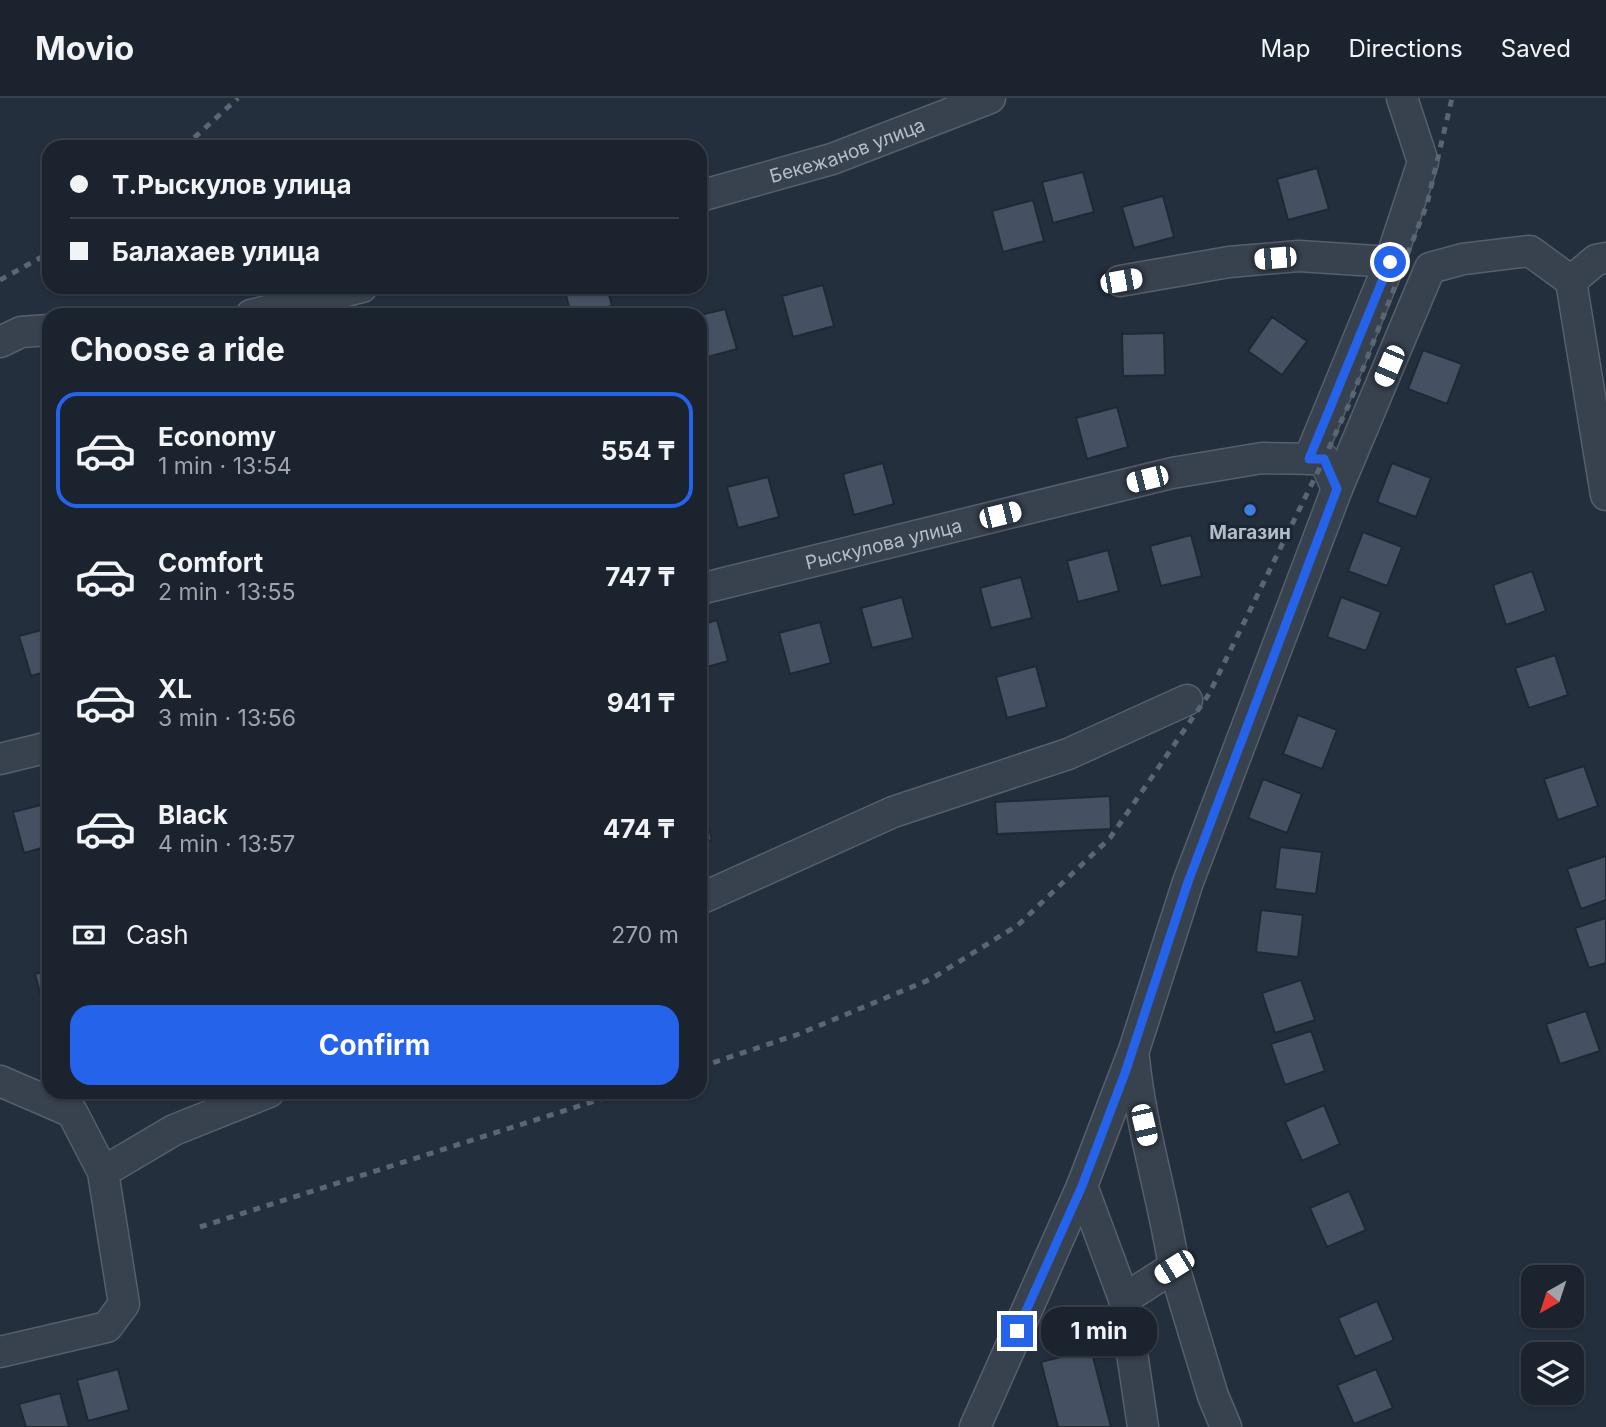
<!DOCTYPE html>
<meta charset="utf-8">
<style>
body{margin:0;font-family:Inter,sans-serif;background:#242b36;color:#f1f3f6;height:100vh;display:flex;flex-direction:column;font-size:26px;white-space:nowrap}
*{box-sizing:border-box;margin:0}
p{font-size:23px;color:#a0a4aa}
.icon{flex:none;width:38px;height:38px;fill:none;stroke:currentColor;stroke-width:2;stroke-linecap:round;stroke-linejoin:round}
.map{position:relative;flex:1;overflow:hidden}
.panel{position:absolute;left:42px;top:210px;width:665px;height:791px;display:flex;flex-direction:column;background:#1b232e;border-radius:21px;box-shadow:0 2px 5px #0004,0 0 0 2px #39404a}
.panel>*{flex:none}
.hud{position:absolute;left:42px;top:42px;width:665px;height:154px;border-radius:21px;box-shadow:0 2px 5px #0004,0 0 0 2px #39404a;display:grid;align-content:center;height:154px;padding:0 28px;background:#1b232e}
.needle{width:46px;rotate:219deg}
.controls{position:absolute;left:1521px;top:1167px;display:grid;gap:14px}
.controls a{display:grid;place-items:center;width:63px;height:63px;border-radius:14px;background:#1b232e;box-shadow:0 2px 5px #0004,0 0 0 2px #39404a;font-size:35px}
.end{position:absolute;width:32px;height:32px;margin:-16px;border:9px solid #2563eb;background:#fff;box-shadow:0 0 0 4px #fff}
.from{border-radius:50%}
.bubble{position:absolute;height:49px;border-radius:21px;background:#1b232e;box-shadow:0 2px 5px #0004,0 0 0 2px #39404a;font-size:23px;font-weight:700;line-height:49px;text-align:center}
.car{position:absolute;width:21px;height:42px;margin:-21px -10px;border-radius:9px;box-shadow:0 0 5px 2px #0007;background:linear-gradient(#fff 24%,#345 0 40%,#fff 0 76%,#345 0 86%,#fff 0)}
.hud b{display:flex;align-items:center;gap:24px;height:66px;font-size:26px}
.hud b+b{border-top:2px solid #39404a}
.hud i{width:18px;height:18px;background:#f1f3f6}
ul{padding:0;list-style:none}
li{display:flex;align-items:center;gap:21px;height:116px;margin:0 14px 10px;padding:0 14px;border:4px solid transparent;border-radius:21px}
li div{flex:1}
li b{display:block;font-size:26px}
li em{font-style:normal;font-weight:700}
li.on{border-color:#2563eb}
li>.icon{width:63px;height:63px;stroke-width:1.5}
h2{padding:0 28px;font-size:32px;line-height:84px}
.pay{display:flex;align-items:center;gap:18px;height:77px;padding:0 28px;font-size:26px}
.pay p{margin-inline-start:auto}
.cta{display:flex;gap:14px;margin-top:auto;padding:14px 28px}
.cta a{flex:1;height:80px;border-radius:21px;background:#2563eb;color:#fff;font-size:28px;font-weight:700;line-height:80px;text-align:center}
header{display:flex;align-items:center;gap:42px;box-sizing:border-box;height:98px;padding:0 35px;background:#1b232e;border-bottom:2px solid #39404a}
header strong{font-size:33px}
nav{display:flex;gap:38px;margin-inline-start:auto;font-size:24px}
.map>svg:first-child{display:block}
.building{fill:#455162;stroke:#1f2835;stroke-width:2}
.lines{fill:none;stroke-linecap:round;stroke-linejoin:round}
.minor-casing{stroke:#565f6c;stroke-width:33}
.minor{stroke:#38414e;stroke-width:30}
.rail{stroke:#5a6575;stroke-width:5;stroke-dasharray:7 7;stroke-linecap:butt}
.route{stroke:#2563eb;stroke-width:9}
.shop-dot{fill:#3f7fe0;stroke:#1d2633;stroke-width:2.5}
.labels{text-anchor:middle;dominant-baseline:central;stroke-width:6;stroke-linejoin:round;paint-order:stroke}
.street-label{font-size:19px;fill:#b4bcc9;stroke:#1d2633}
.poi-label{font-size:19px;font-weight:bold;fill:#b4bcc9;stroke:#1d2633}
</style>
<header>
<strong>Movio</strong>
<nav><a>Map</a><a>Directions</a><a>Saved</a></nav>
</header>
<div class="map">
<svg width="1606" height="1329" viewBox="0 0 1606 1329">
<rect width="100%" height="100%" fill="#242f3e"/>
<path class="building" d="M1317,70L1329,111L1288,122L1277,81Z
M1083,74L1094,114L1053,125L1042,84Z
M1163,98L1174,139L1134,150L1122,109Z
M1033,102L1044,143L1003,154L992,113Z
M823,187L834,228L793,239L782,198Z
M564,189H607L612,208L571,217Z
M725,211L737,251L700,261V217Z
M1272,219L1307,243L1282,277L1248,253Z
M1164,235L1165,277L1123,278L1122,236Z
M1423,252L1462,266L1447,306L1408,291Z
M1117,309L1128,349L1087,361L1076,320Z
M883,365L894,406L854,417L843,376Z
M1392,365L1431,380L1416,419L1377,404Z
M768,379L779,419L738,430L727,389Z
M1363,434L1402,449L1387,488L1348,473Z
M1191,437L1202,478L1161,488L1150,448Z
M1108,452L1119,493L1078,504L1067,463Z
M1532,473L1546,513L1506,527L1493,487Z
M1021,479L1032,520L991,530L980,490Z
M902,499L913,540L872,550L861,510Z
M1341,499L1381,514L1366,553L1327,539Z
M717,522L728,563L700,571V527Z
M820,524L831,565L790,576L779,535Z
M49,530V573L31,578L19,538Z
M1555,557L1568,597L1529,610L1515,570Z
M1036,568L1047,609L1007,620L996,579Z
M1298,617L1337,632L1322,671L1283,656Z
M1584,668L1598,708L1558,722L1544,681Z
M1263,681L1302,696L1287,735L1248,720Z
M1110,698L1111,731L997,736L995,704Z
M701,701L712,742L700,745V702Z
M49,705V748L24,755L13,714Z
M1280,749L1322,754L1316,796L1275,791Z
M1606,758V802L1581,811L1567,771Z
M1261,812L1303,817L1298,859L1256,854Z
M1606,820V865L1589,870L1575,830Z
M49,872V916L46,917L35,876Z
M1301,882L1315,922L1275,935L1262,895Z
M1586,913L1600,953L1560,966L1546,926Z
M1311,933L1325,973L1285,987L1271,946Z
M1324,1007L1340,1046L1302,1063L1285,1024Z
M1349,1093L1366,1132L1327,1149L1310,1110Z
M1377,1203L1394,1242L1355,1259L1338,1220Z
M1091,1251L1111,1329H1058L1041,1264Z
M118,1271L129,1312L88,1323L77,1282Z
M1376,1271L1393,1310L1354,1326L1337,1287Z
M60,1295L69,1329H26L19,1306Z"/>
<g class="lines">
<g class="minor-casing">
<g id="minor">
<path id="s1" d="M700,98L832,61L990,0"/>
<path d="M1120,183L1229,164L1299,158L1390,164"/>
<path d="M1571,183L1596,162L1606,160"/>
<path d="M251,217L362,189"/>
<path d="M0,244L21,234L49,232"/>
<path d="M1309,361L1390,164L1423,64L1402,0"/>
<path id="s2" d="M700,491L1172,375L1262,360L1324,361L1337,391"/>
<path d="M0,661L49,649"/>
<path d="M700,801L893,714L1068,656L1187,602"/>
<path d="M1134,960C1141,1031 1163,1098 1174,1169"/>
<path d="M0,983L72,1014L103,1074L124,1206L107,1229L0,1254"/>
<path d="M103,1074L174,1032L269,994"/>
<path d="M1082,1088L1124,1201L1174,1169L1213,1298L1226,1329"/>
<path d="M1124,1201L1143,1329"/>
<path d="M975,1329L1082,1088L1134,952L1188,784L1337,391L1430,170L1463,161L1530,153L1571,183L1606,397"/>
</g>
</g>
<use href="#minor" class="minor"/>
<path class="rail" d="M184,49L238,0
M0,182L49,155
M700,969L799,936L931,881L1018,827L1110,740L1209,596L1324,361L1350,304L1427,106L1452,0
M200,1129L623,994"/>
</g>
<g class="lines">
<path class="route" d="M1017,1233L1082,1088L1125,975L1188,784L1337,391L1324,361H1309L1390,164"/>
</g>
<circle class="shop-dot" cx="1250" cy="412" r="7"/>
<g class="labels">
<g class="street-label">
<text stroke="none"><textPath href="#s1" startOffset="154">Бекежанов улица</textPath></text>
<text stroke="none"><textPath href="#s2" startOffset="189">Рыскулова улица</textPath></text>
</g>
<g class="poi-label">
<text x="1250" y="434">Магазин</text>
</g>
</g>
</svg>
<div class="controls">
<a><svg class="needle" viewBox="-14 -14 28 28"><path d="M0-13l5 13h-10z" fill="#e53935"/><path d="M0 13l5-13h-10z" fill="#a0a4aa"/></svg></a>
<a><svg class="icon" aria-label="layers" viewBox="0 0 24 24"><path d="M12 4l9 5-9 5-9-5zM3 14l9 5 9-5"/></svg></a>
</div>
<i class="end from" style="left:1390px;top:164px"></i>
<i class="end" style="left:1017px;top:1233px"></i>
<div class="bubble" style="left:1041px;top:1209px;width:116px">1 min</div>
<i class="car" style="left:1275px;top:160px;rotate:265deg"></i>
<i class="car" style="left:1121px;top:183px;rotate:80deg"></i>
<i class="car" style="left:1389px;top:268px;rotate:203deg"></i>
<i class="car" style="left:1147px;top:381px;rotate:256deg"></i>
<i class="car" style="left:1000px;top:417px;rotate:76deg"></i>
<i class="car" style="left:1144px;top:1027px;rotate:167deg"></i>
<i class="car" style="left:1174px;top:1169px;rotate:238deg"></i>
<div class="hud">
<b><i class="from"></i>Т.Рыскулов улица</b>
<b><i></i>Балахаев улица</b>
</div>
<section class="panel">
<h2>Choose a ride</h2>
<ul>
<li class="on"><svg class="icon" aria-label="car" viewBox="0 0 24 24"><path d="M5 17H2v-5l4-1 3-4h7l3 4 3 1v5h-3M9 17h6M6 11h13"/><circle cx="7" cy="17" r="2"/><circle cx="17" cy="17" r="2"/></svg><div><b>Economy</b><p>1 min · 13:54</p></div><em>554 ₸</em></li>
<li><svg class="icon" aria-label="car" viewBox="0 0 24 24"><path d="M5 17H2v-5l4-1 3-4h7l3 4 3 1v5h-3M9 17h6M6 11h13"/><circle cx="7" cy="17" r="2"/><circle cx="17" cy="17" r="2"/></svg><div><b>Comfort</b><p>2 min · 13:55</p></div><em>747 ₸</em></li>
<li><svg class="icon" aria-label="car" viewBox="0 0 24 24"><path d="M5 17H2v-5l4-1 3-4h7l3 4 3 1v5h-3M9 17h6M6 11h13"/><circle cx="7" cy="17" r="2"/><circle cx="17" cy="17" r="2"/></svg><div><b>XL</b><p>3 min · 13:56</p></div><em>941 ₸</em></li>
<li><svg class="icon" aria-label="car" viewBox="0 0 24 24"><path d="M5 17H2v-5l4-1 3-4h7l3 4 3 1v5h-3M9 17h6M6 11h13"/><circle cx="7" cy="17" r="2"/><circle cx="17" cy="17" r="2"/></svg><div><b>Black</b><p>4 min · 13:57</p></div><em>474 ₸</em></li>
</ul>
<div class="pay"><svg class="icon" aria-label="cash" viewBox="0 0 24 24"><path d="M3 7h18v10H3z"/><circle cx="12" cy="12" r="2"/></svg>Cash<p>270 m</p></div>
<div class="cta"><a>Confirm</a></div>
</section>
</div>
